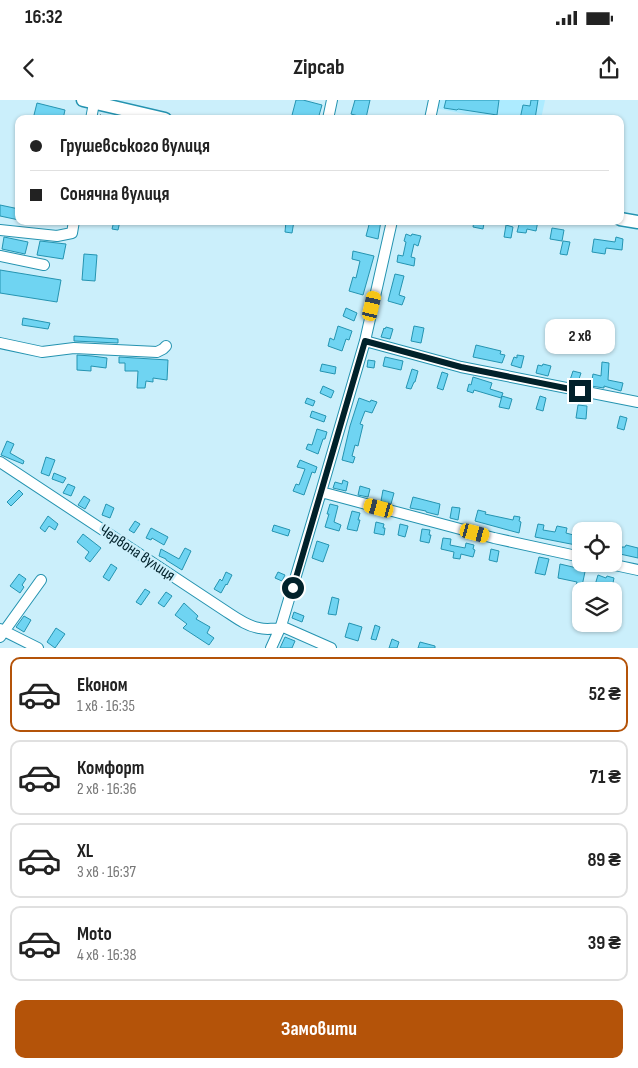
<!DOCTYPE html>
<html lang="uk">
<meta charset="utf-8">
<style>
body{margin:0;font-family:"Sofia Sans Condensed",sans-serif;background:#f2f2f2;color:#222;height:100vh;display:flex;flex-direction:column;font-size:19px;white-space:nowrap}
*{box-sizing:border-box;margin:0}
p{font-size:16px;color:#767676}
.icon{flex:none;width:28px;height:28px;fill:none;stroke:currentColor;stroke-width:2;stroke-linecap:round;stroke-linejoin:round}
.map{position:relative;height:548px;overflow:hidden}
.drawer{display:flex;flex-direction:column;background:#fff;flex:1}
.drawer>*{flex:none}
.top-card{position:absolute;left:15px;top:15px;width:609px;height:110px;border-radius:10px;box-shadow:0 1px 4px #0004;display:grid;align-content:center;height:110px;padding:0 15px;background:#fff}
.tools{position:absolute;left:572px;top:422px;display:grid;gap:10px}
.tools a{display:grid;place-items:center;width:50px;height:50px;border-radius:10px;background:#fff;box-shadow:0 1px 4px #0004;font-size:25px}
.end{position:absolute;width:22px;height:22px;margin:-11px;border:6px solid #01212a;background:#fff;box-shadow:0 0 0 2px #fff}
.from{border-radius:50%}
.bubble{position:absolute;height:35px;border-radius:10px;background:#fff;box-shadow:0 1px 4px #0004;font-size:16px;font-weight:700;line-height:35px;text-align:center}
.car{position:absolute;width:15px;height:30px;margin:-15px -8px;border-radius:6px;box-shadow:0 0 4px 1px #0007;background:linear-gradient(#f5c518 24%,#345 0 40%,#f5c518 0 76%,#345 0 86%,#f5c518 0)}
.top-card b{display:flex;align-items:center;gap:18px;height:48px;font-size:19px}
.top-card b+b{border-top:1px solid #e0e0e0}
.top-card i{width:12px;height:12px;background:#222}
ul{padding:9px 0 0;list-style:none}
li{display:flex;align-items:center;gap:15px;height:75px;margin:0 10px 8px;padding:0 5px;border:2px solid #e0e0e0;border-radius:10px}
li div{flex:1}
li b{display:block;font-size:19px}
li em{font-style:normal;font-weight:700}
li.active{border-color:#b45309}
li>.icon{width:45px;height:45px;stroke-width:1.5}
.action{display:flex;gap:10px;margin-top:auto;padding:10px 15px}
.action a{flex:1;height:58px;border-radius:10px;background:#b45309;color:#fff;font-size:20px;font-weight:700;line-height:58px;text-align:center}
.status{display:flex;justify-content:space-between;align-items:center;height:35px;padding:0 25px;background:#fff;direction:ltr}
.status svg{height:14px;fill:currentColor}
header{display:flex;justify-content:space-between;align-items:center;height:65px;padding:0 15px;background:#fff;font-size:22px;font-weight:700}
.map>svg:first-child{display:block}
.built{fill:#adebff}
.building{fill:#6fd4f2;stroke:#2594b1}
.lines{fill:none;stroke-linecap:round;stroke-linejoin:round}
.minor-casing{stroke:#2493b0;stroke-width:12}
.major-casing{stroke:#2493b0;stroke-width:15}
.path{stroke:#5f818b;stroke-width:1;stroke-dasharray:1 4;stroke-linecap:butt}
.minor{stroke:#fff;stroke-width:10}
.major{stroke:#fff;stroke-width:12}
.route{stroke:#01212a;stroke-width:6}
.labels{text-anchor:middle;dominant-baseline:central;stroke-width:5;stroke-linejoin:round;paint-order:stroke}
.street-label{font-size:16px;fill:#01212a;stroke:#cbeffb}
</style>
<div class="status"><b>16:32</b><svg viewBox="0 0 49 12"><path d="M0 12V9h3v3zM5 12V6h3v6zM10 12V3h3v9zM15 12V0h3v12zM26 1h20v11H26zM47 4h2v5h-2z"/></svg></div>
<header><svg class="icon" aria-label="back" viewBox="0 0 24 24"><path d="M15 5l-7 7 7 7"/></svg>Zipcab<svg class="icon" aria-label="share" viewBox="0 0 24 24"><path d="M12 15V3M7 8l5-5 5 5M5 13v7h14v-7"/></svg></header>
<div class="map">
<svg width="638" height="548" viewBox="0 0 638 548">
<rect width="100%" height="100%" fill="#cbeffb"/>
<path class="built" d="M436,0H545L541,19H490L435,8Z"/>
<path class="building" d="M296,0H303L322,5L318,19H291Z
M355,0H370L366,18L351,14Z
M446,0H499L497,15L458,9L457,10L444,8Z
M531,0H538L535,19H520L523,5L530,6Z
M37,3L65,10L63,19H33Z
M0,105L19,109V120L0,116Z
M114,121H120L118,130L112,129Z
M286,121H294L292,133L285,132Z
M370,121H381L378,139L366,136Z
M474,121H482V123H484L483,129L473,127Z
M520,121H538L536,131L527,129L526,133L517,132Z
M506,125L513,127L511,138L504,137Z
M552,128L564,130L562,141L550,139Z
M406,134L411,136L412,134L421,136L418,146L414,144L411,157L415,158L414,166L397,162L398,155L403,156L406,142L404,141Z
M4,137L28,142L25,154L2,149Z
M616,137L623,139L622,150L606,148L605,154L592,152L594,139L615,142Z
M40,141L66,144L63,159L37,155Z
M563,141L570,142L567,155L560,154Z
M353,151L374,156L363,195L349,191L353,177L356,178L360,161L352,159Z
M84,154L97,155L95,181L82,180Z
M0,170L61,180L57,202L0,193Z
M395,174L404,176L399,195L405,197L402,205L388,201Z
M346,208L357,213L354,221L343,216Z
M23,218L50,223L48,229L22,225Z
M338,226L352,231L349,240L346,239L342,251L328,246L330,238L334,240Z
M414,226L424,228L421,243L411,241Z
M386,227L393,229L390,239L381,237L384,228L385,229Z
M74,236L118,239V243L74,241Z
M476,245L501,251L500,254L505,255L502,263L473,257Z
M77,255L92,256L107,258L106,268L91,266V271L77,270Z
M517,255L524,256L521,268L511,265L514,257L517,258Z
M119,257L168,260L167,280L153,278V282L146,281L145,288H137L138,271H125V263H119Z
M385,257L403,261L401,270L383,266Z
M368,260L375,261L374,268L367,267Z
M602,262L609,263L608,280L623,283L621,291L604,286V288L591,286L593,274L601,276Z
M322,264L336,267L335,274L320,271Z
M543,264L551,266L548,276L536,273L538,265L542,266Z
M412,269L418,271L415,282H414L411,289L406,288Z
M573,271L581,273L578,282L570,280Z
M442,272L448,274L443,290L437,288Z
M473,277L492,283L490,289L503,293L501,298L474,290L473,293L467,291L469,284L471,285Z
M323,286L334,291L331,298L320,293Z
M502,296L512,299L509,309L499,307Z
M540,296L546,298L543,311L536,309Z
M307,298L315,301L313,306L305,303Z
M359,298L370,302L371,300L377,302L372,313L365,311L360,324L363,325L358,346L355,345L352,356L355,357L353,363L342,360L350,326Z
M578,305L587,306L586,319L576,318Z
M312,311L326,316L324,322L310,317Z
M620,316L627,318L624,330L617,328Z
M317,329L327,332L325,339H323L318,354L306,349L308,344L312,345Z
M7,341L14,344L10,353L24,361L23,364L1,355Z
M46,357L55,360L49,376L41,373Z
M300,360L317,367L315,373L312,372L304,395L293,391L296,384L299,385L305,369L297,367Z
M54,373L66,378L63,383L52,379Z
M343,380L348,382L346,391L333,388L335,382L342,384Z
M68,384L75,387L71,396L63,393Z
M360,386L370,389L368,397L358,395Z
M19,390L23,394L11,406L7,402Z
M383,390L394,393L391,404L381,401Z
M84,396L90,400L85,409L78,405Z
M413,397L440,404L438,415L426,412V411L410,408Z
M106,404L114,408L110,418L102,415Z
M330,404L338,406L334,422L341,425L339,431L325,427L329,414H327Z
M452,407L460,408L458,420L450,418Z
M478,410L486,412L485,414L513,420L514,416L520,417L519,421L521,422L519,433L475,421Z
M352,411L360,413L358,420H360L357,431L347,429Z
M48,416L58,424L55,430L49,426L45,432L40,428Z
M135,421L140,424L134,433L129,430Z
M376,422L384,424L383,428H385L384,435L374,433Z
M400,424L408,426L405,437L398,435Z
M538,424L544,425L543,430L555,432L557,426L567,428L566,433L581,437V446L535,437Z
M274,425L290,430L288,436L272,431Z
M151,428L168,437L164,445L152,438L151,440L146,438Z
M422,429L430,430L429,435H431L429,443L420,441Z
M83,434L101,448L90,462L85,458L89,452L77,442Z
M443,438L451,439L450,445L465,448L466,443L474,445L473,449L475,450L473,457L461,454L460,459L453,458L454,452L441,449Z
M317,441L329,445L323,462L312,458Z
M626,445L638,448V458L620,454L622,447H625Z
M185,448L191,451L182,470L166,460V459L159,456L161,449L179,459Z
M491,449L499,451L497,462L489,460Z
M539,457L549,459L545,475L535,473Z
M111,464L117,468L109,481L103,477Z
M560,464L577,468V465L586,467L582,486L576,485L577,482L558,478Z
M226,472L232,475L227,485L226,484L221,493L214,489L220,479L222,481Z
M278,472L285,475L282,481L275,478Z
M19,474L26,479L22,485L24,487L20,493L10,486Z
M598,475L606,478L607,476L614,478L612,488L595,485Z
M145,489L150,492L141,505L136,502Z
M166,492L172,496L164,507L158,503Z
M332,497L339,499L336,515L328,514Z
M184,503L198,516L196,519L210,527L207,533L214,538L209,545L183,528L187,524L175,515Z
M294,512L304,516L302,522L292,518Z
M24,516L31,520L24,532L16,527Z
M349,523L362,527L358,541L345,537Z
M375,525L380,527L376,540L371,539Z
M56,528L65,534L55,548L47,542Z
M285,537L295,541L292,548H280Z
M392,539L399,542L397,548H389Z
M420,542L435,546V548H418Z"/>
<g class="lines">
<g class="minor-casing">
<path id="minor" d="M91,19L94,3
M328,19L332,0
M430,19L434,0
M0,130L57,136L72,133L74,121
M0,156L44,165
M365,241L461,267L638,302
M0,243L42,252L74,248L157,252L163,249L166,246
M0,362L224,510C235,517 246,526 259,528C266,530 273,528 280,529
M321,392L494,438L581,457
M610,464L638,470
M281,526L331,548
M0,529L38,548
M0,537L41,480
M271,548L281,526L321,392L365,241L392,121"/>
</g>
<g class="major-casing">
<path id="major" d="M83,0L165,19
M620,119L638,122"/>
</g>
<path class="path" d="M100,14L105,19"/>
<use href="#minor" class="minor"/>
<use href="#major" class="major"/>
</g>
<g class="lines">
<path class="route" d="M293,488L365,241L461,267L580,291"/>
</g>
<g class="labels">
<g class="street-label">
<text transform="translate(137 453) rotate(34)">Червона вулиця</text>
</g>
</g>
</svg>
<div class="tools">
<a><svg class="icon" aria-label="locate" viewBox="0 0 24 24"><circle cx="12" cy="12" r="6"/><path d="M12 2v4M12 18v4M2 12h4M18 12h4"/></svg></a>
<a><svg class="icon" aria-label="layers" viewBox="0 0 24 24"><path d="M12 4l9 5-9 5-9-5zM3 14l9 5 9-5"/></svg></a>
</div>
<i class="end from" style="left:293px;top:488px"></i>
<i class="end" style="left:580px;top:291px"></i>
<div class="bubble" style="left:545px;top:219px;width:70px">2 хв</div>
<i class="car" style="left:372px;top:206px;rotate:13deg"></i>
<i class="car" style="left:379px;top:408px;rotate:285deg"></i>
<i class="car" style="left:475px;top:433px;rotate:105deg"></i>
<div class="top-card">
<b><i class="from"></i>Грушевського вулиця</b>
<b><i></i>Сонячна вулиця</b>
</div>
</div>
<section class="drawer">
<ul>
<li class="active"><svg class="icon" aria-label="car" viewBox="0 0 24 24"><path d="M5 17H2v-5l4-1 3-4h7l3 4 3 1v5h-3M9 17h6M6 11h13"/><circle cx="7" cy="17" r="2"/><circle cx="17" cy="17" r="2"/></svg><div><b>Економ</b><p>1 хв · 16:35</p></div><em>52 ₴</em></li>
<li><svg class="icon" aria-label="car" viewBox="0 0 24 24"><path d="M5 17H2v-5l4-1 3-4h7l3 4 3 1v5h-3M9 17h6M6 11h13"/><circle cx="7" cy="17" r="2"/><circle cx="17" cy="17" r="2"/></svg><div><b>Комфорт</b><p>2 хв · 16:36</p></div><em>71 ₴</em></li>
<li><svg class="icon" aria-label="car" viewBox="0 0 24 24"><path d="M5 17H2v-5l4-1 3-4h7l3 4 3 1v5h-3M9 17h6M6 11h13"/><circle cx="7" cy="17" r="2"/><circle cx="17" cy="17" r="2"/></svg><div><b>XL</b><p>3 хв · 16:37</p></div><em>89 ₴</em></li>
<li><svg class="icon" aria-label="car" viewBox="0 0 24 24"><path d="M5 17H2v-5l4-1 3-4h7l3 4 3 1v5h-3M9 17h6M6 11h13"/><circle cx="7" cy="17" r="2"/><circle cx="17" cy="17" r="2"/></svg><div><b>Moto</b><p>4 хв · 16:38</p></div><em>39 ₴</em></li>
</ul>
<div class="action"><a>Замовити</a></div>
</section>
